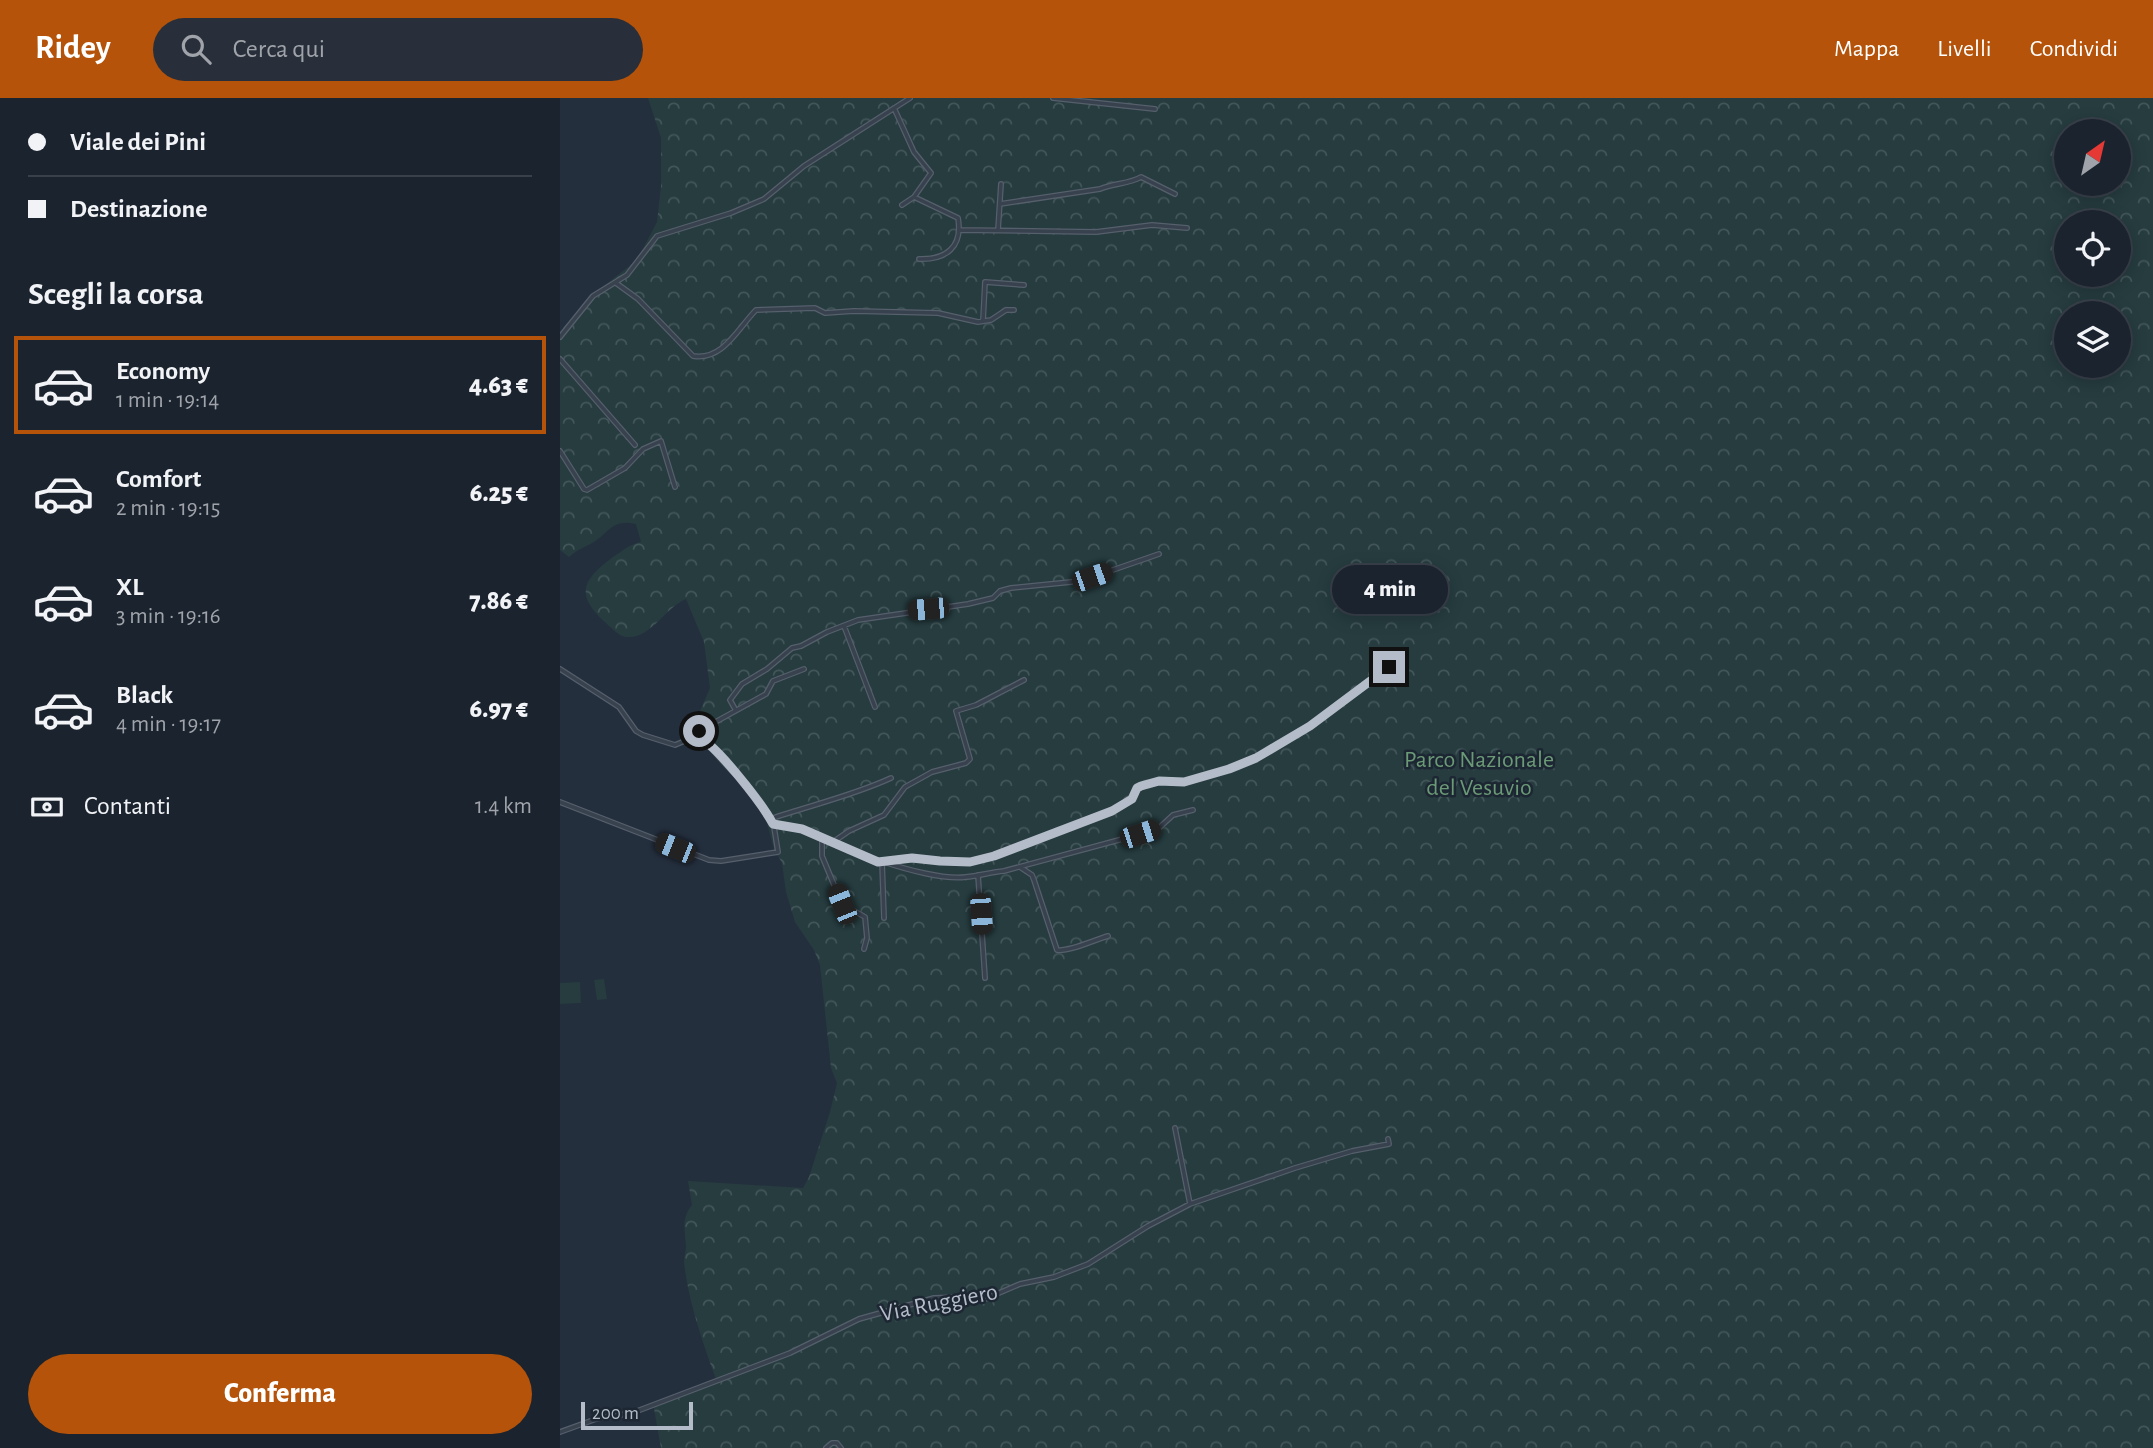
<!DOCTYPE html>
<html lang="it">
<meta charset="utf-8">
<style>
body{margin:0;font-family:"Alegreya Sans",sans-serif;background:#282f3a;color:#f1f3f6;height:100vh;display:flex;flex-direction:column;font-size:26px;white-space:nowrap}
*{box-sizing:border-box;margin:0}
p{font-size:23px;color:#a0a4aa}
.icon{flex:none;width:38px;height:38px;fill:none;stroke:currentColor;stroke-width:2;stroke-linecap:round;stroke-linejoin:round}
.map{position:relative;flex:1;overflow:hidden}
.sheet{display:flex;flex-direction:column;background:#1b232e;width:560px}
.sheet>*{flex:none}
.hud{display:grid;align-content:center;height:154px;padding:0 28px;background:#1b232e}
.needle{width:46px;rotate:34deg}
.buttons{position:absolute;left:1494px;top:21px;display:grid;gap:14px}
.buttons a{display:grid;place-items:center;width:77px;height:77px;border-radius:50%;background:#1b232e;box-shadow:0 4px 18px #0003,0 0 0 2px #39404a;font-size:35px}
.scale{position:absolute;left:21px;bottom:18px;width:112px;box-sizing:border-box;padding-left:7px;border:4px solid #b4bcc9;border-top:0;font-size:19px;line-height:24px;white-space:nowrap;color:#b4bcc9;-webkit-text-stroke:5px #1d2633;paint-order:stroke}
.end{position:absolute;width:32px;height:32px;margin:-16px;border:9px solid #b4bcc9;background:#111;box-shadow:0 0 0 4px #111}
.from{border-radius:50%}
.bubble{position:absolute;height:49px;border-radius:24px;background:#1b232e;box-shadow:0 4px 18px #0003,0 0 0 2px #39404a;font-size:23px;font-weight:800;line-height:49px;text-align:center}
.car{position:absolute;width:21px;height:42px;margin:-21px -10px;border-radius:9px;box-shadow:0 0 5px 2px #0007;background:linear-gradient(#222 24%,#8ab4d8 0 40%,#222 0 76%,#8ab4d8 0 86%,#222 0)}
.hud b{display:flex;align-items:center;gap:24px;height:66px;font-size:26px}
.hud b+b{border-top:2px solid #39404a}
.hud i{width:18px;height:18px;background:#f1f3f6}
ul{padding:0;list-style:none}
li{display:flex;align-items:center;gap:21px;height:98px;margin:0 14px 10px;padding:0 14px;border:4px solid transparent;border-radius:0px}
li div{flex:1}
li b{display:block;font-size:26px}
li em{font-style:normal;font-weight:800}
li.selected{border-color:#b45309}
li>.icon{width:63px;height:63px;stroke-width:1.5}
h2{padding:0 28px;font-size:32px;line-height:84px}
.pay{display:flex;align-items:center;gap:18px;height:77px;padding:0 28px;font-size:26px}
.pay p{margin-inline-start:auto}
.action{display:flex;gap:14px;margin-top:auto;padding:14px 28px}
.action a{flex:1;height:80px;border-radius:42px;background:#b45309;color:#fff;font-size:28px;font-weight:800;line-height:80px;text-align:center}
header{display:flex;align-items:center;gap:42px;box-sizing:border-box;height:98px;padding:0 35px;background:#b45309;color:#fff}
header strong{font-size:33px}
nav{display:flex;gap:38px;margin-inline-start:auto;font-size:24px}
.search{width:490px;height:63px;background:#282f3a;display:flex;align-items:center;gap:18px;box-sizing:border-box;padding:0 24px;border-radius:38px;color:#a0a4aa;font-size:26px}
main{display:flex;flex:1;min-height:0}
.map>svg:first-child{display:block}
.forest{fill:url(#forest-crowns);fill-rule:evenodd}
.pitch{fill:#263c3f}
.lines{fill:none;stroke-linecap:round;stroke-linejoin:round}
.minor-casing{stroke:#565f6c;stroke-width:6}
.minor{stroke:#38414e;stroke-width:3.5}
.route{stroke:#b4bcc9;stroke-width:9}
.labels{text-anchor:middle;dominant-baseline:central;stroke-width:5;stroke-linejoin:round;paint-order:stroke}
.park-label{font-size:24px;fill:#6b9a76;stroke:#1d2633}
.street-label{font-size:24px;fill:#b4bcc9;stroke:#1d2633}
</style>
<header>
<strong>Ridey</strong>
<div class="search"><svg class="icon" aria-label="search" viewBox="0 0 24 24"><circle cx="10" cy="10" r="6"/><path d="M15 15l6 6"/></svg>Cerca qui</div>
<nav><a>Mappa</a><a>Livelli</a><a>Condividi</a></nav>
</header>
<main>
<section class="sheet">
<div class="hud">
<b><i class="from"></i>Viale dei Pini</b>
<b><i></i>Destinazione</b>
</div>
<h2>Scegli la corsa</h2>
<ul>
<li class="selected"><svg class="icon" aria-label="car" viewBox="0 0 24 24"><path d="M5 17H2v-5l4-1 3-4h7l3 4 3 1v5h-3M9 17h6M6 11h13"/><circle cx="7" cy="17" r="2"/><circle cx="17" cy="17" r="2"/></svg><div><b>Economy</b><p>1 min · 19:14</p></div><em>4.63 €</em></li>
<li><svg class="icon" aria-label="car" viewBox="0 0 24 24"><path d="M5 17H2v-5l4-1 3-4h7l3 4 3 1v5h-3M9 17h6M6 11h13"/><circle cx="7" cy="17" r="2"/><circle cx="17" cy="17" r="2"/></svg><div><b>Comfort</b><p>2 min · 19:15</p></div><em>6.25 €</em></li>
<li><svg class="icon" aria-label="car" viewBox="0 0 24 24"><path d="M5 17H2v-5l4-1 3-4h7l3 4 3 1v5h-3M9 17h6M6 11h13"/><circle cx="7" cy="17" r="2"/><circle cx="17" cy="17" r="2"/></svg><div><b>XL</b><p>3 min · 19:16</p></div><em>7.86 €</em></li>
<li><svg class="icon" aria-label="car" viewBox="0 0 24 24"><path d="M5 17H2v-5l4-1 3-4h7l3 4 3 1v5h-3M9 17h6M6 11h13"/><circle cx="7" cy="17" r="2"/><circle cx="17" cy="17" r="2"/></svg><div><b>Black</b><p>4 min · 19:17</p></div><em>6.97 €</em></li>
</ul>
<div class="pay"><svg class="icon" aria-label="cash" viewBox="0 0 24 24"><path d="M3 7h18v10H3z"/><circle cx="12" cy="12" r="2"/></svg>Contanti<p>1.4 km</p></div>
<div class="action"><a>Conferma</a></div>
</section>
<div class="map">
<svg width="1593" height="1350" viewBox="0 0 1593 1350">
<defs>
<pattern id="forest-crowns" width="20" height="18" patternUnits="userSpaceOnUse" patternTransform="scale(1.75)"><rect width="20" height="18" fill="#263c3f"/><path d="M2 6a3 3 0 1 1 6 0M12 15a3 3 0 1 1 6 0" fill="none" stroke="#435659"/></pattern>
</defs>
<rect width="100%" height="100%" fill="#242f3e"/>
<path class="forest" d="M88,0H1593V1350H101L93,1305L156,1281C143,1246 128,1202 124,1164C124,1159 126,1154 126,1148C125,1133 121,1120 132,1107L128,1083L243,1090L249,1079L270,1014L277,985L271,970L260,867L254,852L235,824L226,794L222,765L214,751L205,718L183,686L165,671L140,643L130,636L150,590L144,544L126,501C106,509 92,539 69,539C60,540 53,531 47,526C14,497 22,482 53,459C64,452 68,447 81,444L76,426C52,420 49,435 32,445C23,450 18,451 9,459L0,452V234L26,202L77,162L97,124L101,88V40ZM1507,33H1559V86H1507ZM1507,124H1559V177H1507ZM1507,215H1559V268H1507Z"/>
<path class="pitch" d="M44,881L47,901L37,902L34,882Z
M20,884L21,905L0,906V885Z"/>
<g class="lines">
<g class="minor-casing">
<path id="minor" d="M493,0L595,11
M334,10L354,54L371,75L354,99L342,107
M354,99L398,120C403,149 386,162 359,161
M440,106L540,91C554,85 569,86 581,79L615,96
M399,132L536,134L592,127L627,130
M438,132L441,86
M56,185L78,201L133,258C163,263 178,230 196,212L255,210L265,215L294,213L378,215L418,224L431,222L446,212H454
M423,223L425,184L464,187
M0,239L33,198L67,177L97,138L171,115L204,101L244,68L350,0
M0,261L75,347
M0,353L24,391L27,392L65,370L83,351L101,343L115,389
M284,528L315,609
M0,571L59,609L76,633L83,637L115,647L134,639L145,643L172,673L187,686L214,729L218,754L161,763L149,762L0,704
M175,611L170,602L182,586L207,571L232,550L241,548L267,534L298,522L408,506L433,500L440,493L451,490L521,483L599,456
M138,639L141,632L206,596L213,583L244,571
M210,721C251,707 292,698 331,680
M213,726L242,731L318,764L352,759L380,763L410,764L434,758L552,713L572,701L577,690L581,688L599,683L624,684L669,671L696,660L750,628L829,569
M262,739V758L282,806L305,819L307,840L304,851
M273,744L289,733L324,717L345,689L372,674L406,665L410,661L396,613L416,607L464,582
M322,764L324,820
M324,764C345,771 384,782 406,779C419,778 431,774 444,773L581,736L599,730L613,717L633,712
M460,769L472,777L474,782L497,852C509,854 534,842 548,838
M418,777L425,880
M615,1030L630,1106
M0,1334L36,1321L72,1315L230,1255L299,1221L374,1200L432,1198L460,1186L494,1179L528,1166L588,1128L630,1106L735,1070L792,1053L829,1046L828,1041
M266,1350L272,1345H277L281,1350"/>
</g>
<use href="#minor" class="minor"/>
</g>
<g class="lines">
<path class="route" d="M139,633L138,639C156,646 203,707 213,726L242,731L318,764L352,760L380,763L410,764L434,758L552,713L572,701L577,690L581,688L599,683L624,684L669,671L696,660L750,628L829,569"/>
</g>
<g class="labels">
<g class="park-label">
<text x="919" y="662">Parco Nazionale<tspan x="919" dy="28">del Vesuvio</tspan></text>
</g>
<g class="street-label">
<text transform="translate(379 1205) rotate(-11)">Via Ruggiero</text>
</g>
</g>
</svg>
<div class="buttons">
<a><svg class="needle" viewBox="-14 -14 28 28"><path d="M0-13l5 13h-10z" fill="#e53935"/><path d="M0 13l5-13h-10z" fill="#a0a4aa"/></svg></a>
<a><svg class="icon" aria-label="locate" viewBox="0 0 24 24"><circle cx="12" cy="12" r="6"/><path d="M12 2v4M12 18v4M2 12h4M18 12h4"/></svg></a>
<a><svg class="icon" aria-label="layers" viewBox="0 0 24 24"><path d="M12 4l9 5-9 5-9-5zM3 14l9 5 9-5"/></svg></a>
</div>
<div class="scale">200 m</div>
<i class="end from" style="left:139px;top:633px"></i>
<i class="end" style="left:829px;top:569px"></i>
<div class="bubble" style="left:772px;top:467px;width:116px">4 min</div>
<i class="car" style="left:532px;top:479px;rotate:71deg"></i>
<i class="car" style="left:368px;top:511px;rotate:265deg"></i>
<i class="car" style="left:580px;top:736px;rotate:72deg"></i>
<i class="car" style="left:115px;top:750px;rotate:292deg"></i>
<i class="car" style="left:282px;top:806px;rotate:338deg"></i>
<i class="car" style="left:421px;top:816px;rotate:176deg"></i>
</div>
</main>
